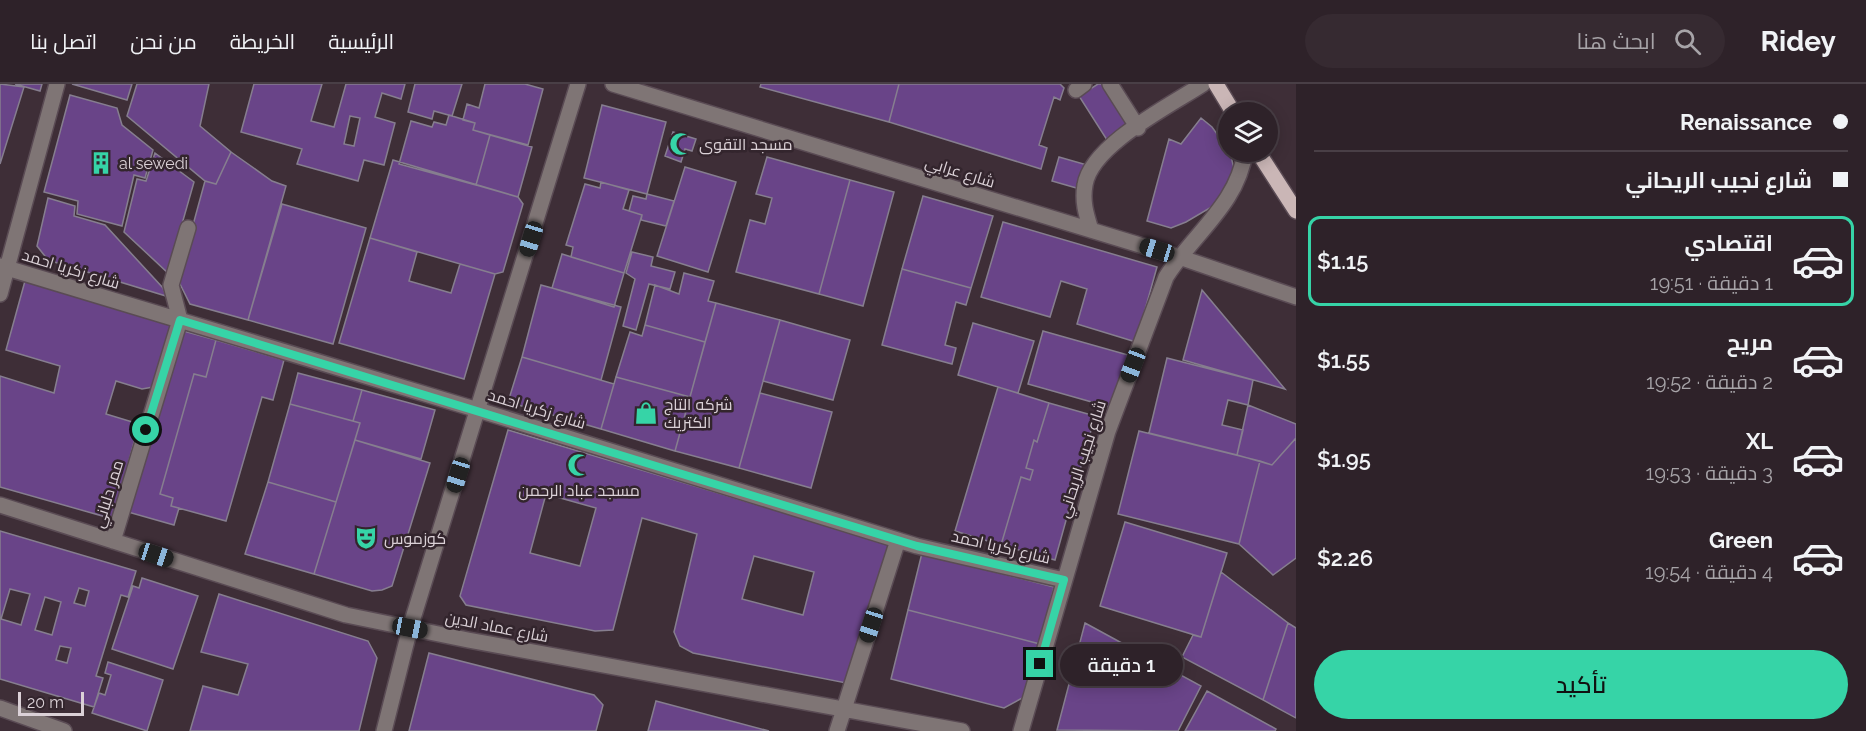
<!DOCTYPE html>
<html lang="ar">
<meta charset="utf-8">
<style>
body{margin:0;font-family:Raleway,Cairo,sans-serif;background:#362a31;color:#f1f3f6;direction:rtl;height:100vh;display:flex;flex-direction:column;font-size:22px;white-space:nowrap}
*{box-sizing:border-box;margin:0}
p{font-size:20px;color:#a7a4a8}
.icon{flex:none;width:33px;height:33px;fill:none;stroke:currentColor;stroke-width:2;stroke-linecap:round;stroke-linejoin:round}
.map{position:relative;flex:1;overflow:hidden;direction:ltr}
.sheet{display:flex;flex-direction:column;background:#2e2229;width:570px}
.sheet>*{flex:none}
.banner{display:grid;align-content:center;height:132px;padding:0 18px;background:#2e2229}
.controls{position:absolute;left:1218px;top:18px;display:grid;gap:12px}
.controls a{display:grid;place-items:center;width:60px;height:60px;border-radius:50%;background:#2e2229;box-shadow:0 3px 15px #0003,0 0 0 2px #493f46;font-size:30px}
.scale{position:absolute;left:18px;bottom:15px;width:66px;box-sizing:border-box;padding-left:6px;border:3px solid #dbd1d7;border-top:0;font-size:16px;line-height:21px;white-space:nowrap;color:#dbd1d7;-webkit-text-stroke:4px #33252d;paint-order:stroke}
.end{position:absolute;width:27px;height:27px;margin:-14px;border:8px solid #36d4a7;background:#111;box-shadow:0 0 0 3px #111}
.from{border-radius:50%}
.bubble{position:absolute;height:42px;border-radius:21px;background:#2e2229;box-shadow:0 3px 15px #0003,0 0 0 2px #493f46;font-size:20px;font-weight:600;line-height:42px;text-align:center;direction:rtl}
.car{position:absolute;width:18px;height:36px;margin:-18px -9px;border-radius:8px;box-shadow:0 0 4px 2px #0007;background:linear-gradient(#222 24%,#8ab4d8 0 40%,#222 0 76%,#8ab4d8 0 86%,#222 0)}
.banner b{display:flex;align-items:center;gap:21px;height:57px;font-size:22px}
.banner b+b{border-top:2px solid #493f46}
.banner i{width:15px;height:15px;background:#f1f3f6}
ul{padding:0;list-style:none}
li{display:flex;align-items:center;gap:18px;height:90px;margin:0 12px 9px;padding:0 6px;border:3px solid transparent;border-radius:12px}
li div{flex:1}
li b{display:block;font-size:22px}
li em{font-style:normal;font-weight:600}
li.on{border-color:#36d4a7}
li>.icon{width:54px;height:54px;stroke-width:1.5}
.cta{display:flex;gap:12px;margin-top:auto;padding:12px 18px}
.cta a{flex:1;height:69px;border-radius:36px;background:#36d4a7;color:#111;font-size:24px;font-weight:600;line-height:69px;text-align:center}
header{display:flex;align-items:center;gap:36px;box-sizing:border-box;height:84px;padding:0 30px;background:#2e2229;border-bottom:2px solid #493f46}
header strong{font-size:28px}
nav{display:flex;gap:33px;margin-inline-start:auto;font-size:21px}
.search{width:420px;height:54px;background:#362a31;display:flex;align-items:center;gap:15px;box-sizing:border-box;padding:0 21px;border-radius:33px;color:#a7a4a8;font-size:22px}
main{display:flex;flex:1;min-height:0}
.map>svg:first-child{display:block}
.building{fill:#694488;stroke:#867e8f;stroke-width:1.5;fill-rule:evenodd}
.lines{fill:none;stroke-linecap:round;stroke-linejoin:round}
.minor-casing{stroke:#5a4b54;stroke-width:18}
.major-casing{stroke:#5a4b54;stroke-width:18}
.minor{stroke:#7f7575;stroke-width:15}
.major{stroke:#cab6b6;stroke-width:15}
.route{stroke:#36d4a7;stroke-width:8}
.labels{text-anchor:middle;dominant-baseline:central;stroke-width:5;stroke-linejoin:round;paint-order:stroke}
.poi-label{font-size:16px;fill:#dbd1d7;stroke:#33252d;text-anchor:start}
.street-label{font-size:16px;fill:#dbd1d7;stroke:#33252d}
</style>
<header>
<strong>Ridey</strong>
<div class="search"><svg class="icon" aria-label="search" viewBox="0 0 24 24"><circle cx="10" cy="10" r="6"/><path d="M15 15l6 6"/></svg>ابحث هنا</div>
<nav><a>الرئيسية</a><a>الخريطة</a><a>من نحن</a><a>اتصل بنا</a></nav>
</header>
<main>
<section class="sheet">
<div class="banner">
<b><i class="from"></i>Renaissance</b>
<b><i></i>شارع نجيب الريحاني</b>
</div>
<ul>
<li class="on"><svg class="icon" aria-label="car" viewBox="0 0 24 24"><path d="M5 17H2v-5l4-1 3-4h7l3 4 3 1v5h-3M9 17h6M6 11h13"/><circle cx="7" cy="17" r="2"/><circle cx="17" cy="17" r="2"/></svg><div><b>اقتصادي</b><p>1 دقيقة · 19:51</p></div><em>$1.15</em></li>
<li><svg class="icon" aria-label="car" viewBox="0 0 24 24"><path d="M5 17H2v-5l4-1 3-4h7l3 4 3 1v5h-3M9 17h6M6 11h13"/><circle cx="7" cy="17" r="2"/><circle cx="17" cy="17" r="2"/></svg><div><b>مريح</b><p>2 دقيقة · 19:52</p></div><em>$1.55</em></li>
<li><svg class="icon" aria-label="car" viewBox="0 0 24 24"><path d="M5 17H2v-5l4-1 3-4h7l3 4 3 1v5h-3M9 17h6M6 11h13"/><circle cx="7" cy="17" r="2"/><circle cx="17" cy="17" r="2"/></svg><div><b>XL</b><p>3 دقيقة · 19:53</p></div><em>$1.95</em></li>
<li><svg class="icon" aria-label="car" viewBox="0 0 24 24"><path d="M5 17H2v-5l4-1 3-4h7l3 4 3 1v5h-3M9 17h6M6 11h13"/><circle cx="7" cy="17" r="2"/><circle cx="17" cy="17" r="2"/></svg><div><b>Green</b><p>4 دقيقة · 19:54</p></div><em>$2.26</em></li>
</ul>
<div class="cta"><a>تأكيد</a></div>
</section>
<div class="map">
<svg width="1296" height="647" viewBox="0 0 1296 647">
<rect width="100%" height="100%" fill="#3e2e37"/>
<path class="building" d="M0,0L24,3L0,80Z
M15,0H42L40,7Z
M72,0H132L127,16Z
M137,0H209L200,42L231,68L216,100L205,97L127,32Z
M254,0H322L311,37L334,43L346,0H405L401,15L382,9L375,33L395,39L384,81L364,76L358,97L297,80L302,65L241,48ZM350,32L360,34L354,62L344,60Z
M415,0H462L452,32L434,27L432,35L408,28Z
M485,0H525L543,5L528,61L473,46L475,39L463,36L467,20L479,24Z
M761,0H899L889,38L760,3Z
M899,0H1060L1064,4L1060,16L1054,13L1039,61L1047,64L1041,85L889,38Z
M1098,0H1106L1131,40L1107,56L1079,12Z
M70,11L117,24L122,41L153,66L145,94L134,91L122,142L77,130L78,117L44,108Z
M602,21L666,38L647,110L584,94Z
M449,31L475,39L473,46L490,51L476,101L399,80L411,37L432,43L434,38L446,41Z
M1201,34L1212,43L1230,68L1234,85L1232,100L1215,121L1186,138L1171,144L1147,137L1169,55L1181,60Z
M673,48L696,55L692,67L685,65L681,78L665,72Z
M490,51L532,63L518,113L476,101Z
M231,68L272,97L286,102L248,236L190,220L178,196L205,97L216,100Z
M155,69L194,98L168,189L124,148L137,95L146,97Z
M767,73L850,96L819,210L736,188L750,136L765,140L772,114L756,110Z
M1059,73L1087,81L1080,105L1052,97Z
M393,76L518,113L523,120L503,188L495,190L370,154Z
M685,83L736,98L708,188L657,172Z
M850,96L894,108L863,222L819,210Z
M601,98L629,106L623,125L642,131L624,189L571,173L573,163L566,161L585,100L600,104Z
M647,110L674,117L666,142L641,136L642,131L629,127L633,112L646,115Z
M923,112L993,132L971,204L902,185Z
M48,114L75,122L74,132L105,141L163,204L166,212L48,176L37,162Z
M282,120L366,144L333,260L248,236Z
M1003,138L1157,183L1136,258L1077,240L1087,205L1061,197L1050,233L981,213Z
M370,154L417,168L409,197L451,209L460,180L495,190L464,295L339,259Z
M632,168L653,173L651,182L675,188L670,205L649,200L636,246L623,242L635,195L626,189Z
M562,170L624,189L614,223L552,204Z
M902,185L971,204L966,221L956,218L945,261L956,264L952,280L882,261Z
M684,189L714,197L708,217L716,219L705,258L645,241L655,201L679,210Z
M25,197L173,238L153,303L142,305L116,297L106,330L139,340L113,435L0,403V292L54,309L60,282L6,266Z
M541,201L621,223L601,296L522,273Z
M1202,206L1285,305L1183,276Z
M716,219L780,236L739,384L675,367Z
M780,236L850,256L833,316L763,297Z
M973,239L1034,257L1018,309L958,291Z
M645,241L705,258L690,313L616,293L630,248L642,252Z
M180,246L216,256L206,293L194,290L160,410L173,414L171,422L179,424L174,441L128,428Z
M1043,247L1128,271L1113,324L1028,300Z
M216,256L284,276L273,316L262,313L226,437L171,422L173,414L160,410L194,290L206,293Z
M522,273L614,300L601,345L508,318Z
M1167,274L1253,296L1248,321L1228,316L1222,341L1243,346L1237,371L1149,349Z
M298,289L362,306L353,337L290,320Z
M616,293L690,313L675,367L601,345Z
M998,303L1049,319L1037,358L1034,356L1026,384L1033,386L1030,396L1021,393L1001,461L955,447Z
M362,306L435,326L421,375L355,356L360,339L353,337Z
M760,309L832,328L811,404L739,384Z
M1049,319L1095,332L1055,476L1001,461L1021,393L1030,396L1033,386L1026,384L1034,356L1037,358Z
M290,320L360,339L336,418L268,398Z
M1248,321L1296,340V354L1272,381L1237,371Z
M508,346L889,460L846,599L693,569L680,562L674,548L697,450L642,434L613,546L595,547L466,521L460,512ZM546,410L596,424L580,482L530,469ZM754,472L814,488L803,531L742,515Z
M1139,347L1260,377L1239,460L1118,430Z
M1296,354V474L1273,491L1239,460L1260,377L1272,381Z
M355,356L430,379L392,502L382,506L372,507L314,490Z
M268,398L336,418L314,490L245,470Z
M1125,438L1227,469L1201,553L1100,522Z
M0,447L136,487L128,513L121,511L96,592L103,594L94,623L0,595ZM79,504L89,507L85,522L74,519ZM10,505L30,510L21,541L1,535ZM45,513L61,518L52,551L35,546ZM60,562L71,564L67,579L56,576Z
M922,469L1054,503L1040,560L908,526Z
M1221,488L1288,539L1263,616L1182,573L1193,551L1201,553Z
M142,494L198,512L173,585L112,565L133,502L139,504Z
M219,510L368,557L377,574L359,647H190L203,602L238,611L248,580L201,568Z
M908,526L1040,560L1026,612L1004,624L891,595Z
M1085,539L1201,602L1178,647L1057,646Z
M1288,539L1296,544V634L1263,616Z
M429,569L594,611L603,621L596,647H409Z
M108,578L163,596L147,647L92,629L99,609L105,611L111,591L105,589Z
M1207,607L1276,645L1275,647H1185Z
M656,617L769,647H648Z"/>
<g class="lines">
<g class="minor-casing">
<path id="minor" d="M613,0L1179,173L1296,213
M1110,0L1138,44
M1076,6L1084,0
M1091,146C1086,130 1082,117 1085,101C1091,61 1171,21 1203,0
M0,182L478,326L917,462L1064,496
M0,210L57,0
M180,236L171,201L188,144
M0,421L346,531L468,556L962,647
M113,457L180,236
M0,624L64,647
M384,647L410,544L578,0
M837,647L898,456
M1021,647L1108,347L1166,193C1193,150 1238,120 1245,68"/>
</g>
<g class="major-casing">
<path id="major" d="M1216,0L1233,28
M1258,68L1296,127"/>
</g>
<use href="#minor" class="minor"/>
<use href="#major" class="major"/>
</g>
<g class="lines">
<path class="route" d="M146,346L180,236L917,462L1064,496L1040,580"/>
</g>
<defs>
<g id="mosque-bare" transform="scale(1.8)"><path d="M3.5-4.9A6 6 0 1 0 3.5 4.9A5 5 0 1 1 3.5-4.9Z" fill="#36d4a7" stroke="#33252d" stroke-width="2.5" paint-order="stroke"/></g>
<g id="building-bare" transform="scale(1.8)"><path d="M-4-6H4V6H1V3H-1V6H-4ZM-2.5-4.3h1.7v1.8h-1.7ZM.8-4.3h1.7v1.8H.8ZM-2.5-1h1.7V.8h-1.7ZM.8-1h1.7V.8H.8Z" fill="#36d4a7" stroke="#33252d" stroke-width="2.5" paint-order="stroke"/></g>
<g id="shop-bare" transform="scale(1.8)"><path d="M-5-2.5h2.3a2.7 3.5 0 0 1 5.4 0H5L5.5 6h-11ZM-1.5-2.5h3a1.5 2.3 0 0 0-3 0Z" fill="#36d4a7" stroke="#33252d" stroke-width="2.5" paint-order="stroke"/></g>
<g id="theatre-bare" transform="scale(1.8)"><path d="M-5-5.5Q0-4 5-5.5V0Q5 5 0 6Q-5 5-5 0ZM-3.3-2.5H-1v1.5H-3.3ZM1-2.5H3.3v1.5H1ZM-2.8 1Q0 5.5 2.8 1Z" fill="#36d4a7" stroke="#33252d" stroke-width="2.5" paint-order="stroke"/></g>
</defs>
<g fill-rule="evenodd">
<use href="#mosque-bare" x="681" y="60"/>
<use href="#building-bare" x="101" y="79"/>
<use href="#shop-bare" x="646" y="329"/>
<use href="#mosque-bare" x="579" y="381"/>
<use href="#theatre-bare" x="366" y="454"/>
</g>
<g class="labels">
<g class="poi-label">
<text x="699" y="60">مسجد التقوى</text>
<text x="119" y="79">al sewedi</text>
<text x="664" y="320">شركه التاج<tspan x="664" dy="18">الكتريك</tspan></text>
<text x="579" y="406" text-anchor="middle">مسجد عباد الرحمن</text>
<text x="384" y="454">كوزموس</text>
</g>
<g class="street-label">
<text transform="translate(960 88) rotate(17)">شارع عرابي</text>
<text transform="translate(71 185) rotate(17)">شارع زكريا احمد</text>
<text transform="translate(537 325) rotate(17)">شارع زكريا احمد</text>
<text transform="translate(1082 375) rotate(-72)">شارع نجيب الريحاني</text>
<text transform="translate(108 410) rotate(-73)">ممر دلباني</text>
<text transform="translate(1001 463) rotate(13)">شارع زكريا احمد</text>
<text transform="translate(497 543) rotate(11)">شارع عماد الدين</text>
</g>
</g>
</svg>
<div class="controls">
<a><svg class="icon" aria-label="layers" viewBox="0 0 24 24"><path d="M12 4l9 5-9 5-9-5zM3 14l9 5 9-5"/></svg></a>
</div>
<div class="scale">20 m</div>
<i class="end from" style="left:146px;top:346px"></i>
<i class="end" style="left:1040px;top:580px"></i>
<div class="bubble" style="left:1060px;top:560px;width:123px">1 دقيقة</div>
<i class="car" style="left:531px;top:155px;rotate:197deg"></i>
<i class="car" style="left:1157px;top:166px;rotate:287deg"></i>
<i class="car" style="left:1133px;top:281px;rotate:201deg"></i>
<i class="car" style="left:458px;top:391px;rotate:197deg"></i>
<i class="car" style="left:156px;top:471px;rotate:108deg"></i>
<i class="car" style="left:871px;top:541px;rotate:198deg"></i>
<i class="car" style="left:410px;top:544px;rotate:101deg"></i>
</div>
</main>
